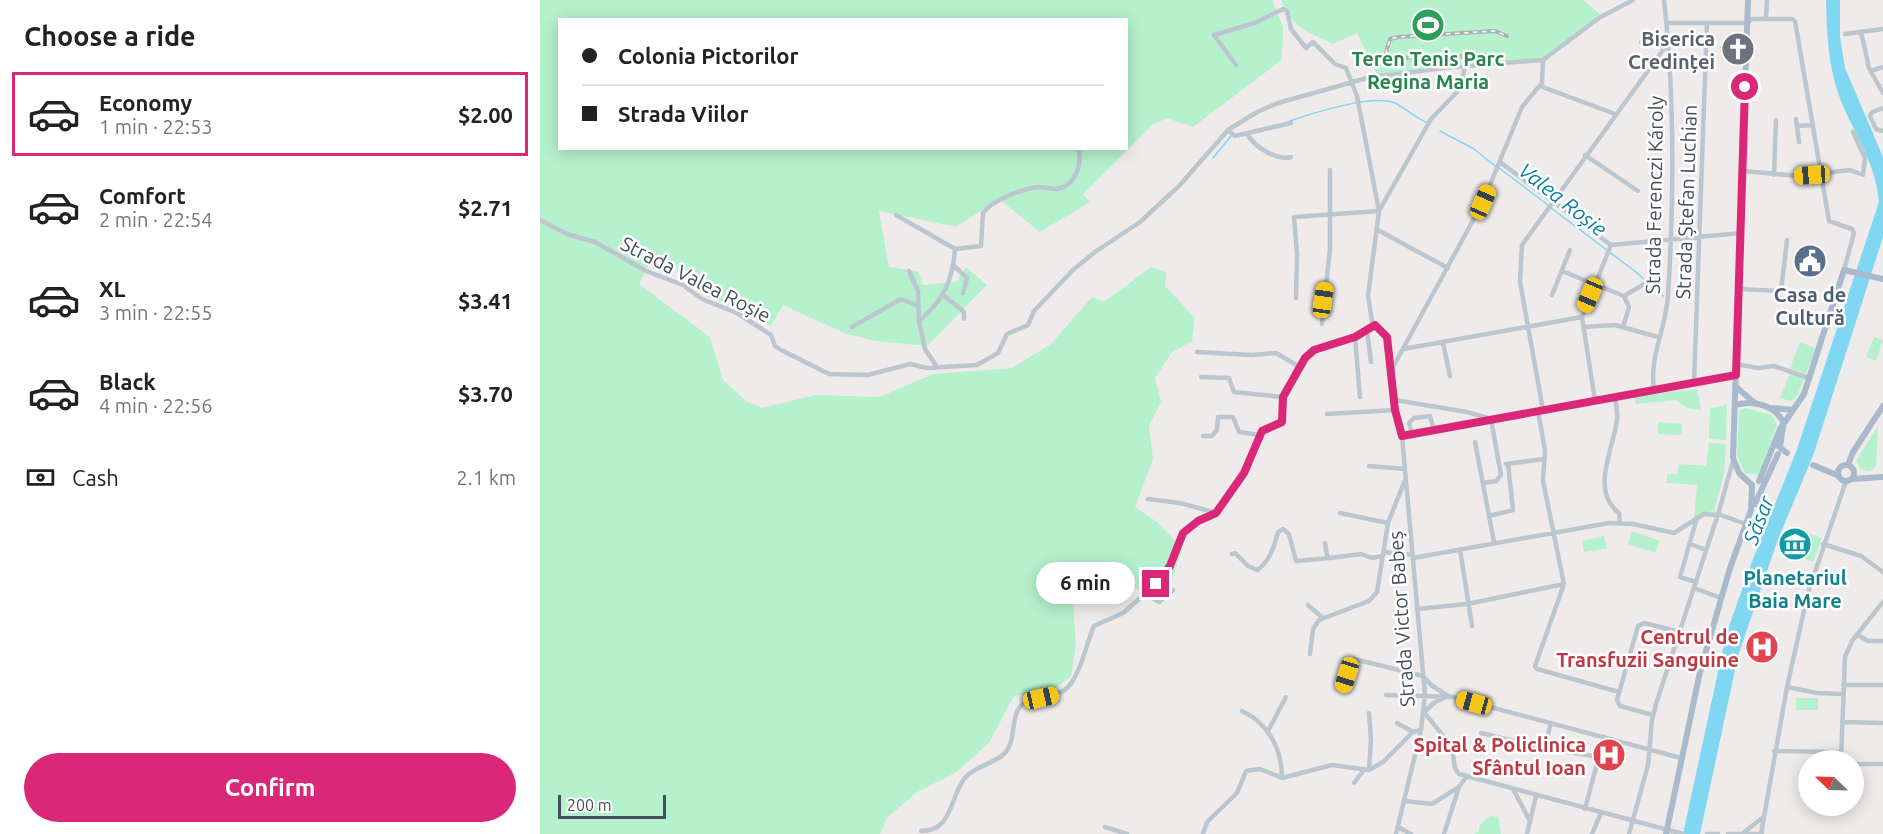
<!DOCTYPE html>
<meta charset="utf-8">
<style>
body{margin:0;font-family:Ubuntu,sans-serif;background:#f2f2f2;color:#222;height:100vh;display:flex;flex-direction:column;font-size:22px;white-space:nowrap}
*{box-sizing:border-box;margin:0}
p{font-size:20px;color:#767676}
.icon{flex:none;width:33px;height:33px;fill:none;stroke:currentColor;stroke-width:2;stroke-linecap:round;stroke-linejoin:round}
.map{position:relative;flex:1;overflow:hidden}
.sheet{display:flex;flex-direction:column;background:#fff;width:540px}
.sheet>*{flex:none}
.guide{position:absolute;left:18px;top:18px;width:570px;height:132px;border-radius:0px;box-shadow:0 3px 15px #0003;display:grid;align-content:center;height:132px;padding:0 24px;background:#fff}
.needle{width:39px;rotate:293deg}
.fabs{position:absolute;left:1258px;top:750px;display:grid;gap:12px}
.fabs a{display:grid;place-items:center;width:66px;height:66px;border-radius:50%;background:#fff;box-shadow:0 3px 15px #0003;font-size:30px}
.scale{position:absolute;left:18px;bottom:15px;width:108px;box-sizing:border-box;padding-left:6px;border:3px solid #434e5a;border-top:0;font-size:16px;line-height:21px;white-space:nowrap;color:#434e5a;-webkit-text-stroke:4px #fff;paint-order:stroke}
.end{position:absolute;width:27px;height:27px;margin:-14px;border:8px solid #db2777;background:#fff;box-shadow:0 0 0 3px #fff}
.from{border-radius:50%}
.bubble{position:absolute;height:42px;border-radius:21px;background:#fff;box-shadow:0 3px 15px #0003;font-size:20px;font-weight:700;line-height:42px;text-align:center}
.car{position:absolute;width:18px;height:36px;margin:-18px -9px;border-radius:8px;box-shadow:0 0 4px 2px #0007;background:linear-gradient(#f5c518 24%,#345 0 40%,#f5c518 0 76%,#345 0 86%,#f5c518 0)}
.guide b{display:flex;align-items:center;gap:21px;height:57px;font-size:22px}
.guide b+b{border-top:2px solid #e0e0e0}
.guide i{width:15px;height:15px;background:#222}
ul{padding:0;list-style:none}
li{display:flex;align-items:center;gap:18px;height:84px;margin:0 12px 9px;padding:0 12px;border:3px solid transparent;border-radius:0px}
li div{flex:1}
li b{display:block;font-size:22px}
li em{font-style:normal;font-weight:700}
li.on{border-color:#db2777}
li>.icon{width:54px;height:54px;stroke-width:1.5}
h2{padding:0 24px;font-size:27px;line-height:72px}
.pay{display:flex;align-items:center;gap:15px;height:66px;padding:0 24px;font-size:22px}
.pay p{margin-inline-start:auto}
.button{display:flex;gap:12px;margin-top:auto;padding:12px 24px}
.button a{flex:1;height:69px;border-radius:36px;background:#db2777;color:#fff;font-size:24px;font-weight:700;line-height:69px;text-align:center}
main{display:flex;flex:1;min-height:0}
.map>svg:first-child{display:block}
.green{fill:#b5f1cd;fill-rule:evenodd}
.water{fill:#7fd7f1}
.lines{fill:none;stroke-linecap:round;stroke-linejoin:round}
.stream{stroke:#7fd7f1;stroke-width:1.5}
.minor{stroke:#bbc6cf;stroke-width:4.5}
.major{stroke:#a9bacd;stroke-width:6}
.rail-casing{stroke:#adb0b7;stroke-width:4}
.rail{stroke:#fff;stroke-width:1.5;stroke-dasharray:4.5;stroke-linecap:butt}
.route{stroke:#db2777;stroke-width:8}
.labels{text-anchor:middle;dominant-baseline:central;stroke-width:5;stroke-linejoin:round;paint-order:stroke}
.worship-label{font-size:20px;font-weight:bold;fill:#5b616d;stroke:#fff;text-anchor:end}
.leisure-label{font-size:20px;font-weight:bold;fill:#27864d;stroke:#fff}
.street-label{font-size:20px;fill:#434e5a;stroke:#fff}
.service-label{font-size:20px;font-weight:bold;fill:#4e5e75;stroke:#fff}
.culture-label{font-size:20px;font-weight:bold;fill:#0d838f;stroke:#fff}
.health-label{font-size:20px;font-weight:bold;fill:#be3a42;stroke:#fff;text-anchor:end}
.water-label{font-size:21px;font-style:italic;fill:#057fa4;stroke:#fff}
</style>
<main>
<section class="sheet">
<h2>Choose a ride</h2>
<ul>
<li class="on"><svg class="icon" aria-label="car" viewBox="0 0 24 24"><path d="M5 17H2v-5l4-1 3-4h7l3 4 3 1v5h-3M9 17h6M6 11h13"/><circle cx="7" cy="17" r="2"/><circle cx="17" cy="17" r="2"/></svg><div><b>Economy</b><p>1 min · 22:53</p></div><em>$2.00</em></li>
<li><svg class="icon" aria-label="car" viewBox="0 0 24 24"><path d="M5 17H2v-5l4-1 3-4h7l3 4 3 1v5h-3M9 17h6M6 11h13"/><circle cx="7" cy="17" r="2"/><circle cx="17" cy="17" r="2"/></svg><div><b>Comfort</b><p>2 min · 22:54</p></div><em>$2.71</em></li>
<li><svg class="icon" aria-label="car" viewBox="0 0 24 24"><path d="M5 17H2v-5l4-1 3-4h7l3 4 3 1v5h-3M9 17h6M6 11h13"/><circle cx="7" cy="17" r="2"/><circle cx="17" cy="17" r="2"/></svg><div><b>XL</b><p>3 min · 22:55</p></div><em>$3.41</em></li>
<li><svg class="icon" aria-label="car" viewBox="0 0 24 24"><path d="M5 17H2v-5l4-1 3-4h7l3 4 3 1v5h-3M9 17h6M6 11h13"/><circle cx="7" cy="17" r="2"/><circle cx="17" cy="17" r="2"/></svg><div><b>Black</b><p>4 min · 22:56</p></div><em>$3.70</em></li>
</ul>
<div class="pay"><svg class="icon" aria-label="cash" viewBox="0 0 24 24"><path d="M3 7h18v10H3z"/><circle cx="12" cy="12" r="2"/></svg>Cash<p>2.1 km</p></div>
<div class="button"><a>Confirm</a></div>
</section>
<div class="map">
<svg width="1343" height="834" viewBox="0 0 1343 834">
<rect width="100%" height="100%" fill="#efebeb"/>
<path class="green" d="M0,0H732L743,27L742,60L653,127L627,118L612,125L543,194L550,202L500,232L459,199L416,227L339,211L349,267L378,271L383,285L416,282L426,267L447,285L387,346L335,341L304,333L243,305L231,326L167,296L172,286L113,257L99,284L170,337L183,380L206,401L222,408L275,395L340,397L393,374L472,368L511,344L552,297L564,302L611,267L626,272L625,286L655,318L652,341L632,352L615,378L621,402L609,426L613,459L595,507L617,522L643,548L630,585L607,593L545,565L533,601L536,645L531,676L511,691L474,696L449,743L415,773L377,792L347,818L340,834H0ZM20,20H586V148H20Z
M741,0H1043L1062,16L1001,59L925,64L837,75L817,33L793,44C768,32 752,28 741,0Z
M1334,337L1343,340L1336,361L1326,357Z
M1260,342L1276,348L1266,374L1250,368Z
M1250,373L1264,379L1257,396L1251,401L1240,398Z
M1157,389L1161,410L1147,408L1136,400L1096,404L1094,396Z
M1187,405L1186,440L1169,439L1170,408Z
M1206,408L1232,415L1237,425L1219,475L1205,473L1197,456L1199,411Z
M1118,422L1142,424V435L1118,434Z
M1338,426L1336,466L1330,471L1322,470L1316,461Z
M1169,443L1186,444L1184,474L1174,511L1164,513L1154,519L1157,485L1127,483V474H1137L1139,464L1166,466Z
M1092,531L1120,541L1115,553L1088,544Z
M1268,533L1282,538L1273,562L1260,557Z
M1064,536L1067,549L1044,552L1042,541Z
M1256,698H1278V710H1256Z
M950,816L958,817L961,834H934L939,831V826Z"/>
<path class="water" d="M1286,0H1300V37L1305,68L1343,157V237L1274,453L1237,542L1198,656L1160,834H1143L1186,635L1211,564L1256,452L1339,202C1336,164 1315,135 1301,101C1288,68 1287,35 1286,0Z"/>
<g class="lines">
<path class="stream" d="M750,121C772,113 833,94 855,103C863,107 877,118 887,123
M900,131L934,149L955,166
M673,158L691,136
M959,168L1008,205
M1011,208L1096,272L1123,296"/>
<path class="minor" d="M1226,18L1227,0
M1126,23H1206L1212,19H1252L1255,21L1289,221L1312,229L1314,233L1304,270
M1321,32L1329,68L1343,93
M1305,34L1343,29
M1101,42L1110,40L1125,47
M696,65L674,35L715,23L743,9L747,11L751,29L766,48L773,42L795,64L806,68L817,96L839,211
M1331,71L1343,67
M1000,86L1075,114
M1343,108L1332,112L1330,116L1336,129L1343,131
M1256,119L1259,142
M1257,126L1273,125
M688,130L695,136L751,123
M708,135C715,147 737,161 751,157
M1045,155L1098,191
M960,162L1071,245L1201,233
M1203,171L1259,176L1310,170L1323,175L1325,158L1313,132
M1234,175L1236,120
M356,215L415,249
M0,220L27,234L55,242L106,271L143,285L162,299L197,313L231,335L235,346L241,350L289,374L328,375L370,364L387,368L437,365L458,353L467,334L488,325L494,311L534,269L555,252L600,222L639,186L688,130L717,112L738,103L827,78L903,68L1003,60L1059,18L1093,0
M836,229L908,268
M414,266L427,278L423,293
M369,271L378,291L379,321
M1022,271L1084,296L1106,283
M1199,289L1241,291L1247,240
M403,295L424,312V319
M1012,295L1030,250
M756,298L757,254L754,217L839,211
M782,324L790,249V170
M312,327L361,299L379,306
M1044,327L1075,325L1118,337
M1083,327L1089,307L1084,296
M827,330L831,362
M815,337L820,397
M903,343L910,376
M863,349L1042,317
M657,352L712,355L736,353L758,366
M1196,364L1218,368L1234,366L1269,378
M397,367L385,349L379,321C403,301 413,280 415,249L441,246L443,213C452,200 482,189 498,187C504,187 510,189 516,189C535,187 543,164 538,148
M853,367L943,202L982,107L1002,83L1003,60
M661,377L689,378L694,392L743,397
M1154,382L1167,23
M1114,390C1109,356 1126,329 1128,296C1134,198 1135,98 1124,0
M1075,397C1076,404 1078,413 1077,420C1073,450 1050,491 1079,513L1080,522
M855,400L927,412L951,419L961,475L956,481L943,483
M1055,400L1042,317L1071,245
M1003,410L980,282L982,245L1128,43
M998,411L1005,450L1003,481L1024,584L995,666L997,669L1079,692
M787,414L855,410
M872,434L869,423L874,418L890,416L894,430
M663,436H672L677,430L678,417H693L699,432L720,435
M862,436L1196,375
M935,442L954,542
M966,464L1004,459
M829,466L865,469
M608,499L640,503L677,513
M800,513L848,523
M1178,514L1206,524
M949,516L973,510L968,464
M785,543L787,555L790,558L821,554L832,558L842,556
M1150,544L1166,550
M1283,544L1321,556L1343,572
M920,549L932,626
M844,552L873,555
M692,554L695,553L708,566L717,570C730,562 734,546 738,532L743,529L749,534L756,561L790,558
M873,558L1069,523L1093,524L1134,533L1164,514L1178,515
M1156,582L1140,577L1157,518
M1154,588L1181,598
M606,594L619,602L633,590
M768,605L783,618
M877,609L927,604L1024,584
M1318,635L1328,641H1343
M770,654L773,629L779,620L829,601L837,592L848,523L865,480
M1303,685H1343
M1247,687L1277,693L1302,694
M803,690L814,659L883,676L891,685L908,696L895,702L884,712C893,724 906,737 912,751C915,759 912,767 919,774L1143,834
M846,695L913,697L1141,758
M702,711C728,723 742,749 742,778
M829,713L831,739L829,770
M1113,715L1080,706L1077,700L1098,626L1104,623L1140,632
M1302,722L1343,723
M857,723L873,732
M728,731L746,697
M941,733L1004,748L1011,723
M1004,748L1059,757
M1234,751L1301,752
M1301,760L1305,657L1312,641L1343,602
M1314,764H1343
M814,783L824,770
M973,789L990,821
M865,801L892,804L919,787L927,776
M1045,809L1064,737
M565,827L587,834
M858,827L871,834
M381,831C411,831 410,801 422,782C431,767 452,765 464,754C479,739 467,712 487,701C502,692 521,700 532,682C543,666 546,644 554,626L583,613L616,584L630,566L641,536L658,521L677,513L706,470L722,431L743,420V397L765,358L774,350L805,341L835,325
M1203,833L1222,818
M663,834L667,822L697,793L706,771L720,769L742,778L792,765L829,770L843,762L873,732L881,730
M856,834L881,730L885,695L862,436L855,410L847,340L845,333L832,321L828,296L839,211L891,119L920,89L925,66
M904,834L919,787
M987,834L996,796
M1052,834L1061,813
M1089,834L1108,765L1112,720L1116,704L1179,511L1193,461
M1167,834H1178
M1188,834H1222
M1221,834L1247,687L1268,593L1306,481"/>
<path class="major" d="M1208,0L1193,458L1199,473L1212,485
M1196,387L1216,404
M1195,405C1214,400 1235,405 1244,423
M1232,408L1253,410
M1238,446L1247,453
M1240,447L1243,426
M1298 473a8 8 0 1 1 16 0a8 8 0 1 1-16 0Z
M1273,465L1299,476
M1308,465L1313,452L1343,406
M1312,479L1343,477
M1219,481L1240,429L1264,394L1304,270L1343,279
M1215,504L1238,454
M1126,834L1160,672L1190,568L1211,510L1212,487"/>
<g class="rail-casing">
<path id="rail" d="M954,55L854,58L846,52L850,39L858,37L955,31L967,36"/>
</g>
<use href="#rail" class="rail"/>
</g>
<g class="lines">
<path class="route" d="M616,584L630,566L643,533L658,521L676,513L704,473L722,431L742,422L743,397L765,358L774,350L815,337L835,325L847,337L855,410L862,436L1196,375L1205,87"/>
</g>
<defs>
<g id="stadium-disc" transform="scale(1.725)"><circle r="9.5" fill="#2e9e5b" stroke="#fff"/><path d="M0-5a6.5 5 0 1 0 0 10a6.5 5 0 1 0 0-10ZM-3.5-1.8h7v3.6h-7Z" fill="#fff"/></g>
<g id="church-disc" transform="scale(1.725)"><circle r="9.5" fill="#6b7280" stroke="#fff"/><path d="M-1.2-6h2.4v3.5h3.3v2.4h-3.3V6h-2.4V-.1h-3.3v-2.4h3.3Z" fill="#fff"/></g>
<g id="civic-disc" transform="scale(1.725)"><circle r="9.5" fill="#5c6f8a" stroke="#fff"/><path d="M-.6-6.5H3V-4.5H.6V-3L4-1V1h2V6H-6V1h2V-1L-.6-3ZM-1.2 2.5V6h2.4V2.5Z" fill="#fff"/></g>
<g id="museum-disc" transform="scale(1.725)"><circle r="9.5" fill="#0f9aa8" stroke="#fff"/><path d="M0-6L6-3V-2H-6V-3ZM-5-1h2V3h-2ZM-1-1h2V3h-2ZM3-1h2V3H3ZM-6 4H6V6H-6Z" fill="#fff"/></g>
<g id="hospital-disc" transform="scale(1.725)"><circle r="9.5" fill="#e0444e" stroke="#fff"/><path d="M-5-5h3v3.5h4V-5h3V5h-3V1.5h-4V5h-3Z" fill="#fff"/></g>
</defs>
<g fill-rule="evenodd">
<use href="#stadium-disc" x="888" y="25"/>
<use href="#church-disc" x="1198" y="49"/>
<use href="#civic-disc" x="1270" y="261"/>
<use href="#museum-disc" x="1255" y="544"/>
<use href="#hospital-disc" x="1222" y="647"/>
<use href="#hospital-disc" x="1069" y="755"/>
</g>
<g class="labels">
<g class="worship-label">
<text x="1175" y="38">Biserica<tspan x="1175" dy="23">Credinței</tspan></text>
</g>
<g class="leisure-label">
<text x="888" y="58">Teren Tenis Parc<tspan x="888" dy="23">Regina Maria</tspan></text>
</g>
<g class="street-label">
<text transform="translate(1114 195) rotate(-89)">Strada Ferenczi Károly</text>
<text transform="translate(1146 202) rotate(-88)">Strada Ștefan Luchian</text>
<text transform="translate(156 279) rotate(27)">Strada Valea Roșie</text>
<text transform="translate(861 619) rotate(-94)">Strada Victor Babeș</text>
</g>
<g class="service-label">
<text x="1270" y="294">Casa de<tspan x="1270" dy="23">Cultură</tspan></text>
</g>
<g class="culture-label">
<text x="1255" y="577">Planetariul<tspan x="1255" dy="23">Baia Mare</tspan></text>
</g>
<g class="health-label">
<text x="1199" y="636">Centrul de<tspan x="1199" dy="23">Transfuzii Sanguine</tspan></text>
<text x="1046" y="744">Spital &amp; Policlinica<tspan x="1046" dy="23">Sfântul Ioan</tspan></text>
</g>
<g class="water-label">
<text transform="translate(1023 199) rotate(38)">Valea Roșie</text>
<text transform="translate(1218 520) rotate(-69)">Săsar</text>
</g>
</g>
</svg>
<div class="fabs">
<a><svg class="needle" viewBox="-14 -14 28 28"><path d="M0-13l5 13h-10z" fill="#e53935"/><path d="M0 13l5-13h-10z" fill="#767676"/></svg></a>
</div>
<div class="scale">200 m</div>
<i class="end from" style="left:1205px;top:87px"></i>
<i class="end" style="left:616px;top:584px"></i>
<div class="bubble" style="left:496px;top:562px;width:99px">6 min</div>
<i class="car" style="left:1272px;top:175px;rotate:266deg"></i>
<i class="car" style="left:943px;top:202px;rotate:24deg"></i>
<i class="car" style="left:1050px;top:295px;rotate:203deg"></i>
<i class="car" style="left:783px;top:300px;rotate:8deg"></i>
<i class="car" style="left:807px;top:675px;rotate:197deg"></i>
<i class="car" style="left:501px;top:698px;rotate:77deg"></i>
<i class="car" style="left:934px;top:703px;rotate:285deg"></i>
<div class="guide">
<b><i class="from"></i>Colonia Pictorilor</b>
<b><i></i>Strada Viilor</b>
</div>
</div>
</main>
